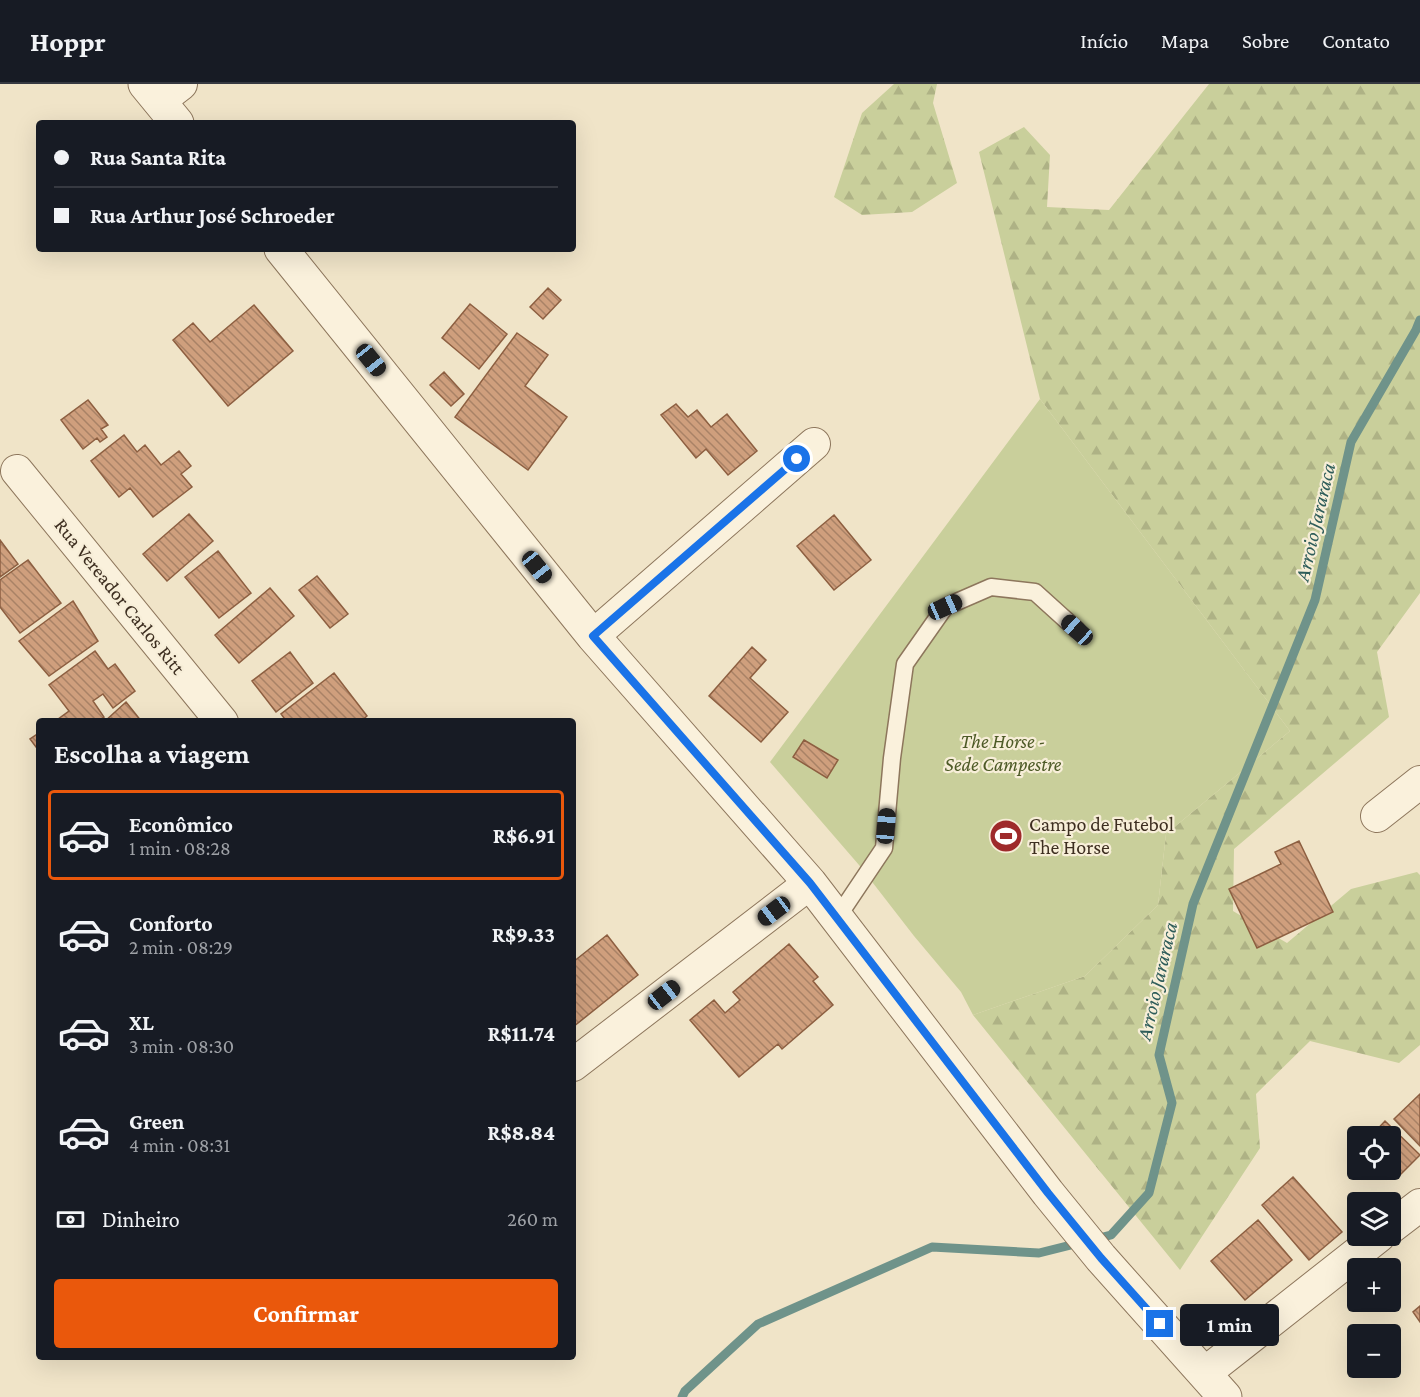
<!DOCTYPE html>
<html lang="pt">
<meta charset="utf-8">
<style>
body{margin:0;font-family:"Crimson Pro",serif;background:#20242c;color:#f1f3f6;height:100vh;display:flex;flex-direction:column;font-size:22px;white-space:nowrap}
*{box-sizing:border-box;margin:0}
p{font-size:20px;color:#9ea1a6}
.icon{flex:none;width:33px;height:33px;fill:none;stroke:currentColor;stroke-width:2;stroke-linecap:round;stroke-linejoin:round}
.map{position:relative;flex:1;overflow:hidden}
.drawer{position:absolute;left:36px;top:634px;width:540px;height:642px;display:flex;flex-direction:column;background:#171b24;border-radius:6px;box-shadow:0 6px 24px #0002}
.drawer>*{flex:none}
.guide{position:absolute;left:36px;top:36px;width:540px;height:132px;border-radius:6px;box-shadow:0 6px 24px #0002;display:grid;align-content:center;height:132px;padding:0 18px;background:#171b24}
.tools{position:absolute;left:1347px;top:1042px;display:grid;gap:12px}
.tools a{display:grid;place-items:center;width:54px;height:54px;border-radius:6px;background:#171b24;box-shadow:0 6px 24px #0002;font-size:30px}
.end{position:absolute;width:27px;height:27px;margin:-14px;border:8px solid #1a73e8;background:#fff;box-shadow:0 0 0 3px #fff}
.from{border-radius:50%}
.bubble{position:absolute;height:42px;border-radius:6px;background:#171b24;box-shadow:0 6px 24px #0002;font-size:20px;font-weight:700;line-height:42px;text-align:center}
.car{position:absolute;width:18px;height:36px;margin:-18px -9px;border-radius:8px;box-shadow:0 0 4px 2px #0007;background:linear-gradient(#222 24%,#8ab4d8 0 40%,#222 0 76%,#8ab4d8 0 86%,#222 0)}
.guide b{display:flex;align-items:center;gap:21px;height:57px;font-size:22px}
.guide b+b{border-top:2px solid #363941}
.guide i{width:15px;height:15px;background:#f1f3f6}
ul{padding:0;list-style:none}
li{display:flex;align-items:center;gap:18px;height:90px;margin:0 12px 9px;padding:0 6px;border:3px solid transparent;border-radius:6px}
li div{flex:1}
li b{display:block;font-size:22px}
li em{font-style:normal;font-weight:700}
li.current{border-color:#ea580c}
li>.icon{width:54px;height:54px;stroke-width:1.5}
h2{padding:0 18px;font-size:27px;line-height:72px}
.pay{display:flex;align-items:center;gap:15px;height:66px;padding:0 18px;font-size:22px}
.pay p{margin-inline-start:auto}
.action{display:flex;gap:12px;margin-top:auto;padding:12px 18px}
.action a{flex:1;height:69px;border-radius:6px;background:#ea580c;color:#fff;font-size:24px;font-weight:700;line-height:69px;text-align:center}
header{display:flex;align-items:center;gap:36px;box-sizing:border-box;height:84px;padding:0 30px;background:#171b24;border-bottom:2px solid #363941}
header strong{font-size:28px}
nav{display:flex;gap:33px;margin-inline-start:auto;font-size:21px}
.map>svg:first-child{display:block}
.forest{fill:url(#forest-firs)}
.green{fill:#c9cf9b}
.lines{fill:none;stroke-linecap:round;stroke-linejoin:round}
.stream{stroke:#6f938a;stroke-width:9}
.building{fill:url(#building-back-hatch);stroke:#8d5f41;stroke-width:1.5}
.service-casing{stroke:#8d765c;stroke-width:19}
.minor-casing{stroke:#8d765c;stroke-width:34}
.tertiary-casing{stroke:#8d765c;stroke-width:35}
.service{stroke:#faf1dc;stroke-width:16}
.minor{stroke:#faf1dc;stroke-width:32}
.tertiary{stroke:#faf1dc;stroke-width:33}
.route{stroke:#1a73e8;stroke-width:8}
.labels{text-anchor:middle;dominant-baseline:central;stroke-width:4.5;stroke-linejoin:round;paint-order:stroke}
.street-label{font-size:20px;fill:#3d2e20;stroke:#f7eed8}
.park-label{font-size:20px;font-style:italic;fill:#4d5a26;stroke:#f7eed8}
.poi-label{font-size:20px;fill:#3d2e20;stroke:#f7eed8;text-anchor:start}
.water-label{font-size:21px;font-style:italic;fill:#2f5d5a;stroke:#f7eed8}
</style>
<header>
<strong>Hoppr</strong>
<nav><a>Início</a><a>Mapa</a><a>Sobre</a><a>Contato</a></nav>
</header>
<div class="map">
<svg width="1420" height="1313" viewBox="0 0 1420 1313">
<defs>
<pattern id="forest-firs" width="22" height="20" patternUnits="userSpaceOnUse" patternTransform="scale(1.5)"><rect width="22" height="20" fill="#c9cf9b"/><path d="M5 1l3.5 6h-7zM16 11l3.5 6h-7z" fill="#aeb285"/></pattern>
<pattern id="building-back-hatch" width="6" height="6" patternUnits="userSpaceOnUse" patternTransform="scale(1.5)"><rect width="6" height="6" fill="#cf9f7d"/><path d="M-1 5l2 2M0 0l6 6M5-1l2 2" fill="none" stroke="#a98266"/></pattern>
</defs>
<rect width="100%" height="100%" fill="#f0e4c8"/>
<path class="forest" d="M894,0H937L933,19L957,99L912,128L862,131L834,113L862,29Z
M1209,0H1420V509L1377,568L1389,633L1234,765L1233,827L1287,859L1351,805L1417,788L1420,791V961L1399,979L1310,957L1256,1010L1260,1064L1180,1186L973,931L1085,892L1158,821L1166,750L1290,647L1040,315L979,68L1024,43L1050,71L1047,123L1109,126Z"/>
<path class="green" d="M1040,315L1290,647L1166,750L1158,821L1085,892L973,931L961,908L914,852L859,781L770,678Z"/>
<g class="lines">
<path class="stream" d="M1095,1155L1111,1151L1149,1109L1172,1019L1159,971L1193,820L1315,516L1351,358L1416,246L1420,236
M682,1313L685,1307L758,1240L932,1163L1039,1169L1079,1159"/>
</g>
<path class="building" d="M548,204L561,216L543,235L530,223Z
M470,220L507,250L479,285L442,254Z
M254,221L293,267L228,322L173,256L193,239L210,258Z
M517,249L548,271L525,302L567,333L528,386L455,333Z
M444,288L464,310L451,322L430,301Z
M88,316L108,341L101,345L107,353L100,358L97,354L83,365L61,336Z
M676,320L688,333L697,326L711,343L727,330L757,367L728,391L706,365L696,374L661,331Z
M124,351L137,368L145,361L161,381L179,367L191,382L181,390L192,403L153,433L130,404L119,413L91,377Z
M189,430L213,457L167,497L143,470Z
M834,431L871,476L834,506L797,462Z
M0,456L18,480L0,493Z
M218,467L251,509L219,534L185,493Z
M28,476L61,519L20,549L0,523V496Z
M317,492L348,530L330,544L299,506Z
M270,504L294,532L239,579L215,551Z
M73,517L98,557L49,592L19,557Z
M752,563L766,576L750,594L788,628L761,658L709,612Z
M95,567L108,585L115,580L135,607L113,624L103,610L93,617L104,633L98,638H54L69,627L49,601Z
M290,568L313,599L276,628L252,597Z
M334,589L367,632L360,638H287L281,630Z
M126,618L142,638H104Z
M39,649V667L30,655Z
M804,656L838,676L827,694L793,673Z
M1299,757L1333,828L1257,864L1229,805L1281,780L1275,768Z
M607,851L638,891L573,943V878Z
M789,860L818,893L813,897L833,921L782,965L778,960L739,993L690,936L714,916L725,929L740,916L733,908Z
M1420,1010V1062L1394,1035Z
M1385,1037L1420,1071L1398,1093L1390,1085V1053H1370Z
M1293,1093L1342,1148L1309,1176L1262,1121Z
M1258,1136L1292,1176L1245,1216L1211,1177Z
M1420,1222V1238L1413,1228Z"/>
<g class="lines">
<g class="service-casing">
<path id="service" d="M837,834L884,764L892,674L905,580L945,523L991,503L1035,508L1077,546"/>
</g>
<g class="minor-casing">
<path id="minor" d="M159,17L181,0
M17,387L222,638
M593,552L814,360
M1377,732L1420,698
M573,981L810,799
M1390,1144L1420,1121
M1205,1289L1379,1152"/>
</g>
<g class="tertiary-casing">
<path id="tertiary" d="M145,0L177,39
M281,165L593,552L810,799L1048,1109L1101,1174L1225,1313"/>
</g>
<use href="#service" class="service"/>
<use href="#minor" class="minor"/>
<use href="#tertiary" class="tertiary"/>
</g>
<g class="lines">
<path class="route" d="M797,375L593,552L810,799L1048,1109L1101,1174L1160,1240"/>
</g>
<defs>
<g id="stadium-disc" transform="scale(1.725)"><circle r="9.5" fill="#9e2a2b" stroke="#f7eed8"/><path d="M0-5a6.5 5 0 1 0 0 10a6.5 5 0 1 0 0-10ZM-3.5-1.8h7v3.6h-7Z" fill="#fff"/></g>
</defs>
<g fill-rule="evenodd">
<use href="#stadium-disc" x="1006" y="752"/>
</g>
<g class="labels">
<g class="street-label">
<text transform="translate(120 512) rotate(51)">Rua Vereador Carlos Ritt</text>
</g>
<g class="park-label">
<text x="1003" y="657">The Horse -<tspan x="1003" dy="23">Sede Campestre</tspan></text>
</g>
<g class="poi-label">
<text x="1029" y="740">Campo de Futebol<tspan x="1029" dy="23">The Horse</tspan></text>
</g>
<g class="water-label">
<text transform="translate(1315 438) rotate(-77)">Arroio Jararaca</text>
<text transform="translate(1157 897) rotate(-77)">Arroio Jararaca</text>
</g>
</g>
</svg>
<div class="tools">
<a><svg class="icon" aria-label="locate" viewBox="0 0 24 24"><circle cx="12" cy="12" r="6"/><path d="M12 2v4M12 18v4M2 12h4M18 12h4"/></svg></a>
<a><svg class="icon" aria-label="layers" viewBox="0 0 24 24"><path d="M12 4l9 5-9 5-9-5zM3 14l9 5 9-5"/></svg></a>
<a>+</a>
<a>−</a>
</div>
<i class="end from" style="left:797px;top:375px"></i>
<i class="end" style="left:1160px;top:1240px"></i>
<div class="bubble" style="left:1180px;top:1220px;width:99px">1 min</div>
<i class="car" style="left:371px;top:276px;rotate:141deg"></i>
<i class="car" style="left:537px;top:483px;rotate:141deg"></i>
<i class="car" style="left:945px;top:523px;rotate:66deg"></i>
<i class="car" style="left:1077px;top:546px;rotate:312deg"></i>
<i class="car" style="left:886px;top:742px;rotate:5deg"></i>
<i class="car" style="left:774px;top:827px;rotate:233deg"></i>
<i class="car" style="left:664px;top:911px;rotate:52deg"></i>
<div class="guide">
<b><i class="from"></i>Rua Santa Rita</b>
<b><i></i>Rua Arthur José Schroeder</b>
</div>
<section class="drawer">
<h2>Escolha a viagem</h2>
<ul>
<li class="current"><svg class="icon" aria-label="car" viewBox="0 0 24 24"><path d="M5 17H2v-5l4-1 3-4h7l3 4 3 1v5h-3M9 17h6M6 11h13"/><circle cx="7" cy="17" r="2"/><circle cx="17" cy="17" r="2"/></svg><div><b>Econômico</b><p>1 min · 08:28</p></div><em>R$6.91</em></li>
<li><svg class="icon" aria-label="car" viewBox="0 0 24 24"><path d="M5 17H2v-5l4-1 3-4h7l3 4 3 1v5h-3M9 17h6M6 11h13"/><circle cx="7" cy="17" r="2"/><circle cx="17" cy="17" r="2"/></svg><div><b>Conforto</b><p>2 min · 08:29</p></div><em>R$9.33</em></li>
<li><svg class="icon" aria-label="car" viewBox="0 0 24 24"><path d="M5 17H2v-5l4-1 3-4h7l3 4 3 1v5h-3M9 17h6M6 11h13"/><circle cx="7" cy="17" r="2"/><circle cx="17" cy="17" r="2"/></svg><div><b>XL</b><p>3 min · 08:30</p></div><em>R$11.74</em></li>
<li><svg class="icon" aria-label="car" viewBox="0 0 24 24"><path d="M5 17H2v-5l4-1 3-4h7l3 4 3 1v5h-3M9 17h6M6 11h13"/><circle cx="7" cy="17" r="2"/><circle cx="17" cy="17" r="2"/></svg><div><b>Green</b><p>4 min · 08:31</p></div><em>R$8.84</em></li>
</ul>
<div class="pay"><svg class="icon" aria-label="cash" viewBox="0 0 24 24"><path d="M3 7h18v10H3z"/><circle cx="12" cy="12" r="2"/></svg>Dinheiro<p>260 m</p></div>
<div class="action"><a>Confirmar</a></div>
</section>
</div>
